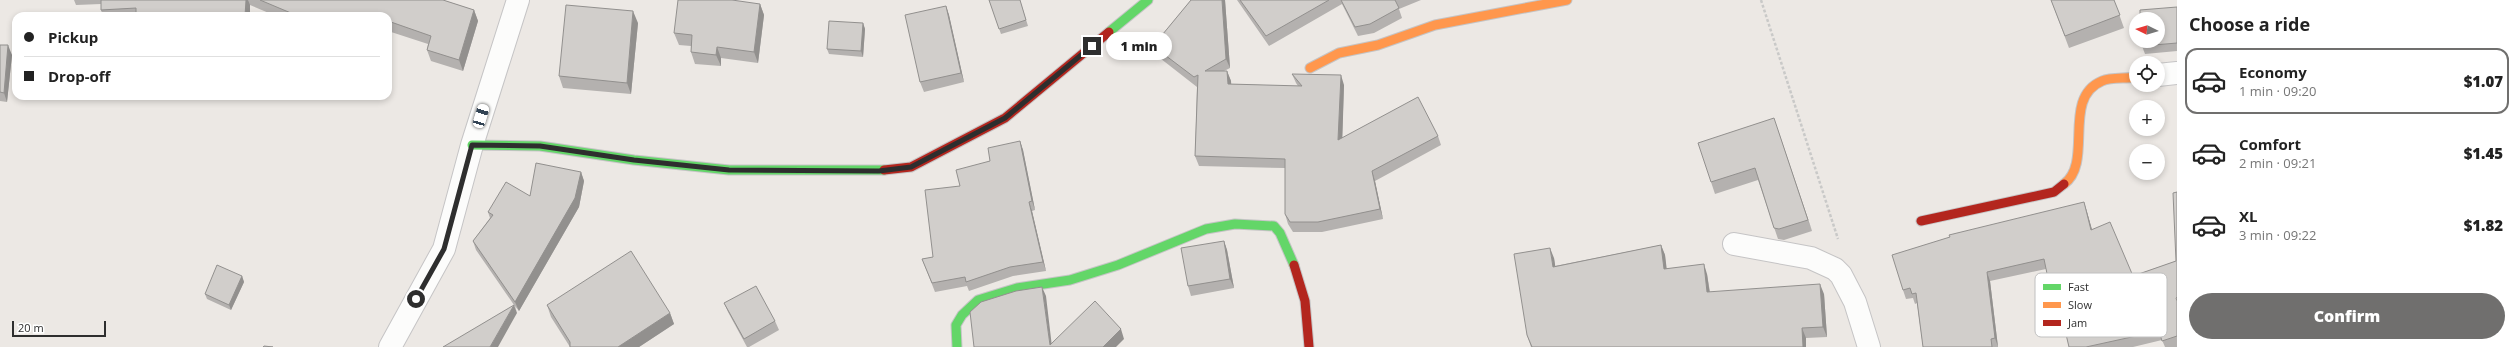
<!DOCTYPE html>
<meta charset="utf-8">
<style>
body{margin:0;font-family:"Open Sans",sans-serif;background:#f6f6f6;color:#222;height:100vh;display:flex;flex-direction:column;font-size:15px;white-space:nowrap}
*{box-sizing:border-box;margin:0}
p{font-size:13px;color:#767676}
.icon{flex:none;width:22px;height:22px;fill:none;stroke:currentColor;stroke-width:2;stroke-linecap:round;stroke-linejoin:round}
.map{position:relative;flex:1;overflow:hidden}
.panel{display:flex;flex-direction:column;background:#fff;width:340px}
.panel>*{flex:none}
.top-card{position:absolute;left:12px;top:12px;width:380px;height:88px;border-radius:12px;box-shadow:0 2px 6px #0003;display:grid;align-content:center;height:88px;padding:0 12px;background:#fff}
.needle{width:26px;rotate:275deg}
.controls{position:absolute;left:2129px;top:12px;display:grid;gap:8px}
.controls a{display:grid;place-items:center;width:36px;height:36px;border-radius:50%;background:#fff;box-shadow:0 2px 6px #0003;font-size:20px}
.scale{position:absolute;left:12px;bottom:10px;width:94px;box-sizing:border-box;padding-left:4px;border:2px solid #2e2e2e;border-top:0;font-size:11px;line-height:14px;white-space:nowrap;color:#2e2e2e;-webkit-text-stroke:3px #fff;paint-order:stroke}
.end{position:absolute;width:18px;height:18px;margin:-9px;border:5px solid #2e2e2e;background:#fff;box-shadow:0 0 0 2px #fff}
.from{border-radius:50%}
.bubble{position:absolute;height:28px;border-radius:14px;background:#fff;box-shadow:0 2px 6px #0003;font-size:13px;font-weight:800;line-height:28px;text-align:center}
.car{position:absolute;width:12px;height:24px;margin:-12px -6px;border-radius:5px;box-shadow:0 0 3px 1px #0007;background:linear-gradient(#fff 24%,#345 0 40%,#fff 0 76%,#345 0 86%,#fff 0)}
.top-card b{display:flex;align-items:center;gap:14px;height:38px;font-size:15px}
.top-card b+b{border-top:1px solid #e0e0e0}
.top-card i{width:10px;height:10px;background:#222}
ul{padding:0;list-style:none}
li{display:flex;align-items:center;gap:12px;height:66px;margin:0 8px 6px;padding:0 4px;border:2px solid transparent;border-radius:12px}
li div{flex:1}
li b{display:block;font-size:15px}
li em{font-style:normal;font-weight:800}
li.selected{border-color:#706f6e}
li>.icon{width:36px;height:36px;stroke-width:1.5}
h2{padding:0 12px;font-size:18px;line-height:48px}
.action{display:flex;gap:8px;margin-top:auto;padding:8px 12px}
.action a{flex:1;height:46px;border-radius:24px;background:#706f6e;color:#fff;font-size:16px;font-weight:800;line-height:46px;text-align:center}
main{display:flex;flex:1;min-height:0}
.map>svg:first-child{display:block}
.lines{fill:none;stroke-linecap:round;stroke-linejoin:round}
.street-casing{stroke:#c5c4c5;stroke-width:24}
.fast-casing{stroke:#c5c4c5;stroke-width:11}
.slow-casing{stroke:#c5c4c5;stroke-width:11}
.jam-casing{stroke:#c5c4c5;stroke-width:11}
.path{stroke:#c9c9c8;stroke-width:2.5;stroke-dasharray:3 2;stroke-linecap:butt}
.street{stroke:#fcfcfb;stroke-width:22}
.fast{stroke:#63d668;stroke-width:9}
.slow{stroke:#ff974d;stroke-width:9}
.jam{stroke:#b3261e;stroke-width:9}
.wall{fill:#b4b1af}
.shaded-wall{fill:#92908e}
.building{fill:#d1cecb;stroke:#92908e}
.route{stroke:#2e2e2e;stroke-width:5}
.key{fill:#fff;stroke:#c0c0c0;stroke-width:1}
.key-label{font-size:11px;fill:#2e2e2e}
</style>
<main>
<div class="map">
<svg width="2177" height="347" viewBox="0 0 2177 347">
<rect width="100%" height="100%" fill="#ece8e4"/>
<g class="lines">
<g class="street-casing">
<path id="street" d="M2158,75L2177,73
M1734,244L1811,258L1835,269L1841,275L1855,302L1869,347
M390,347L444,249L472,145L518,0"/>
</g>
<g class="fast-casing">
<path id="fast" d="M1109,32L1148,0
M472,145L540,146L634,160L729,170H884
M957,347L956,325L962,315L978,300L1017,288L1070,280L1118,265L1206,229L1235,224L1274,226L1280,233L1294,265"/>
</g>
<g class="slow-casing">
<path id="slow" d="M1310,68L1339,53L1378,45L1435,25L1567,0
M2064,184C2094,162 2061,98 2102,81C2112,77 2125,79 2136,77"/>
</g>
<g class="jam-casing">
<path id="jam" d="M884,170L911,167L1005,118L1109,32
M1921,221L2054,192L2064,184
M1294,265L1305,301L1309,347"/>
</g>
<path class="path" d="M1761,0L1838,239"/>
<use href="#street" class="street"/>
<use href="#fast" class="fast"/>
<use href="#slow" class="slow"/>
<use href="#jam" class="jam"/>
</g>
<path class="wall" d="M74,0H443L474,10L478,21L463,71L431,61L427,50L428,44L388,31V16H276L250,5V16H103L101,10V4L76,5Z
M989,0H1020L1028,26L1001,34Z
M1191,0H1225L1230,68L1224,71H1227L1231,81V84L1298,86L1296,83L1292,74L1344,85L1342,138L1438,136L1441,145L1375,181L1383,219L1322,232H1293L1288,224L1285,214V168L1199,166L1195,156L1197,87L1156,55L1153,46Z
M1237,0H1421L1399,9L1402,18L1374,33L1358,36L1342,4L1269,46Z
M2051,0H2114L2124,28L2069,48Z
M760,4L764,15L758,63L721,58V66L695,64L691,52V46L679,45L674,33Z
M946,6L949,15L964,82L924,92L920,82Z
M2177,7V51L2145,54L2142,46Z
M638,23L631,94L563,88L559,76Z
M863,23L865,29L863,57L829,54L827,49Z
M0,45L12,55L7,102L0,101Z
M1778,130L1812,231L1784,240L1778,239L1758,180L1715,194L1711,182Z
M1020,141L1023,150L1035,210L1032,211L1046,271L1013,276L969,291L967,286L935,292L922,259L933,257L960,186L990,161Z
M581,172L584,181L579,207L519,311L515,306L517,313L514,305L476,250L473,241L490,218L488,212L530,196Z
M2177,192V347H2165L2162,340L2133,347H2069L2067,336L2062,337L2058,327L2046,269L1990,281L1998,347H1923L1917,303L1915,304L1913,298L1906,299L1903,290L2084,202L2087,212L2092,230L2133,276L2176,261Z
M1224,241L1227,250L1234,288L1191,296L1188,286Z
M1661,245L1665,255L1666,268L1707,274L1710,292L1824,294L1827,337L1806,338V347H1531L1527,335L1554,258L1555,266Z
M242,276L244,282L231,310L207,299L205,294Z
M724,303L775,321L779,330L749,347H747L728,312Z
M547,305L670,313L674,324L639,347H570L551,317Z"/>
<path class="shaded-wall" d="M246,0H248L250,5V16H245Z
M1222,0H1225L1230,68L1226,59Z
M760,4L764,15L758,63L754,52Z
M946,6L949,15L964,82L961,73Z
M474,10L478,21L463,71L459,60Z
M633,11L638,23L631,94L627,83Z
M863,23L865,29L863,57L861,51Z
M8,45L12,55L7,102L4,93Z
M717,47L721,58V66L716,55Z
M1227,71L1231,81L1232,94L1228,84Z
M1341,75L1344,85L1342,149L1338,140Z
M1774,118L1778,130L1812,231L1808,220Z
M1020,141L1023,150L1035,210L1032,201Z
M1372,171L1375,181L1383,219L1380,209Z
M581,172L584,181L579,207L519,311L515,302Z
M1029,202L1032,211L1046,271L1043,262Z
M2084,202L2087,212L2095,240L2091,230Z
M1224,241L1227,250L1234,288L1230,279Z
M1661,245L1665,255L1668,279L1664,269Z
M1550,248L1554,258L1557,277L1553,267Z
M1704,264L1707,274L1711,302L1707,292Z
M1987,272L1990,281L1998,347L1995,338Z
M242,276L244,282L231,310L229,305Z
M1820,284L1824,294L1827,337L1823,327Z
M1042,287L1046,296L1052,347L1050,345Z
M514,305L517,313L498,347H490Z
M670,313L674,324L639,347H618Z
M1802,328L1806,338V347H1803Z
M1121,329L1124,339L1116,347H1103Z"/>
<path class="building" d="M101,0H246L245,16H136V8L101,10Z
M260,0H443L474,10L459,60L427,50L431,36L388,21V16H298Z
M678,0H732L760,4L754,52L717,47L716,55L691,52L692,35L674,33Z
M989,0H1020L1026,20L999,29Z
M1191,0H1222L1226,59L1205,71H1227L1228,84L1302,86L1292,74L1341,75L1338,140L1418,97L1438,136L1372,171L1380,209L1318,222H1290L1285,214V159L1195,156L1198,75L1194,77L1153,46Z
M1240,0H1329L1266,36Z
M1341,0H1395L1399,8L1370,24L1355,27Z
M2051,0H2114L2120,15L2065,36Z
M566,5L633,11L627,83L559,76Z
M946,6L961,73L920,82L905,15Z
M2177,7V43L2142,46V41H2158V19H2140V10Z
M829,21L863,23L861,51L827,49Z
M0,45H8L4,93L0,92Z
M1774,118L1808,220L1779,229L1774,228L1755,168L1711,182L1698,143Z
M1020,141L1032,201L1029,202L1043,262L1010,267L966,282L965,277L932,283L922,259L933,257L925,190L960,186L956,170L990,161L988,148Z
M536,163L581,172L575,198L515,302L473,241L493,215L488,212L506,182L530,196Z
M2177,192V297L2176,298L2177,301V336L2162,341L2159,331L2086,347H2069L2064,326L2058,327L2044,259L1987,272L1995,338L1991,339L1992,347H1923L1916,293L1912,294L1910,288L1903,290L1892,255L1950,237L1949,235L2084,202L2091,230L2110,222L2133,276L2176,261L2173,193Z
M1224,241L1230,279L1188,286L1181,248Z
M1661,245L1664,269L1704,264L1707,292L1820,284L1823,327L1802,328L1803,347H1532L1527,335L1514,254L1550,248L1553,267Z
M631,251L670,313L618,347H570V342L547,305Z
M217,265L242,276L229,305L205,294Z
M756,286L775,321L744,339L724,303Z
M1042,287L1050,345L1095,301L1121,329L1103,347H974L970,312L981,302L1016,291Z
M514,305L490,347H443Z
M264,346L273,347H263Z"/>
<g class="lines">
<path class="route" d="M416,299L444,249L472,145L540,146L634,160L729,170L879,171L911,167L1005,118L1092,46"/>
</g>
<rect x="2035" y="273" width="132" height="64" rx="6" class="key"/>
<rect x="2043" y="284" width="18" height="6" fill="#63d668"/>
<rect x="2043" y="302" width="18" height="6" fill="#ff974d"/>
<rect x="2043" y="320" width="18" height="6" fill="#b3261e"/>
<g class="key-label">
<text x="2068" y="291">Fast</text>
<text x="2068" y="309">Slow</text>
<text x="2068" y="327">Jam</text>
</g>
</svg>
<div class="controls">
<a><svg class="needle" viewBox="-14 -14 28 28"><path d="M0-13l5 13h-10z" fill="#e53935"/><path d="M0 13l5-13h-10z" fill="#767676"/></svg></a>
<a><svg class="icon" aria-label="locate" viewBox="0 0 24 24"><circle cx="12" cy="12" r="6"/><path d="M12 2v4M12 18v4M2 12h4M18 12h4"/></svg></a>
<a>+</a>
<a>−</a>
</div>
<div class="scale">20 m</div>
<i class="end from" style="left:416px;top:299px"></i>
<i class="end" style="left:1092px;top:46px"></i>
<div class="bubble" style="left:1106px;top:32px;width:66px">1 min</div>
<i class="car" style="left:481px;top:116px;rotate:17deg"></i>
<div class="top-card">
<b><i class="from"></i>Pickup</b>
<b><i></i>Drop-off</b>
</div>
</div>
<section class="panel">
<h2>Choose a ride</h2>
<ul>
<li class="selected"><svg class="icon" aria-label="car" viewBox="0 0 24 24"><path d="M5 17H2v-5l4-1 3-4h7l3 4 3 1v5h-3M9 17h6M6 11h13"/><circle cx="7" cy="17" r="2"/><circle cx="17" cy="17" r="2"/></svg><div><b>Economy</b><p>1 min · 09:20</p></div><em>$1.07</em></li>
<li><svg class="icon" aria-label="car" viewBox="0 0 24 24"><path d="M5 17H2v-5l4-1 3-4h7l3 4 3 1v5h-3M9 17h6M6 11h13"/><circle cx="7" cy="17" r="2"/><circle cx="17" cy="17" r="2"/></svg><div><b>Comfort</b><p>2 min · 09:21</p></div><em>$1.45</em></li>
<li><svg class="icon" aria-label="car" viewBox="0 0 24 24"><path d="M5 17H2v-5l4-1 3-4h7l3 4 3 1v5h-3M9 17h6M6 11h13"/><circle cx="7" cy="17" r="2"/><circle cx="17" cy="17" r="2"/></svg><div><b>XL</b><p>3 min · 09:22</p></div><em>$1.82</em></li>
</ul>
<div class="action"><a>Confirm</a></div>
</section>
</main>
